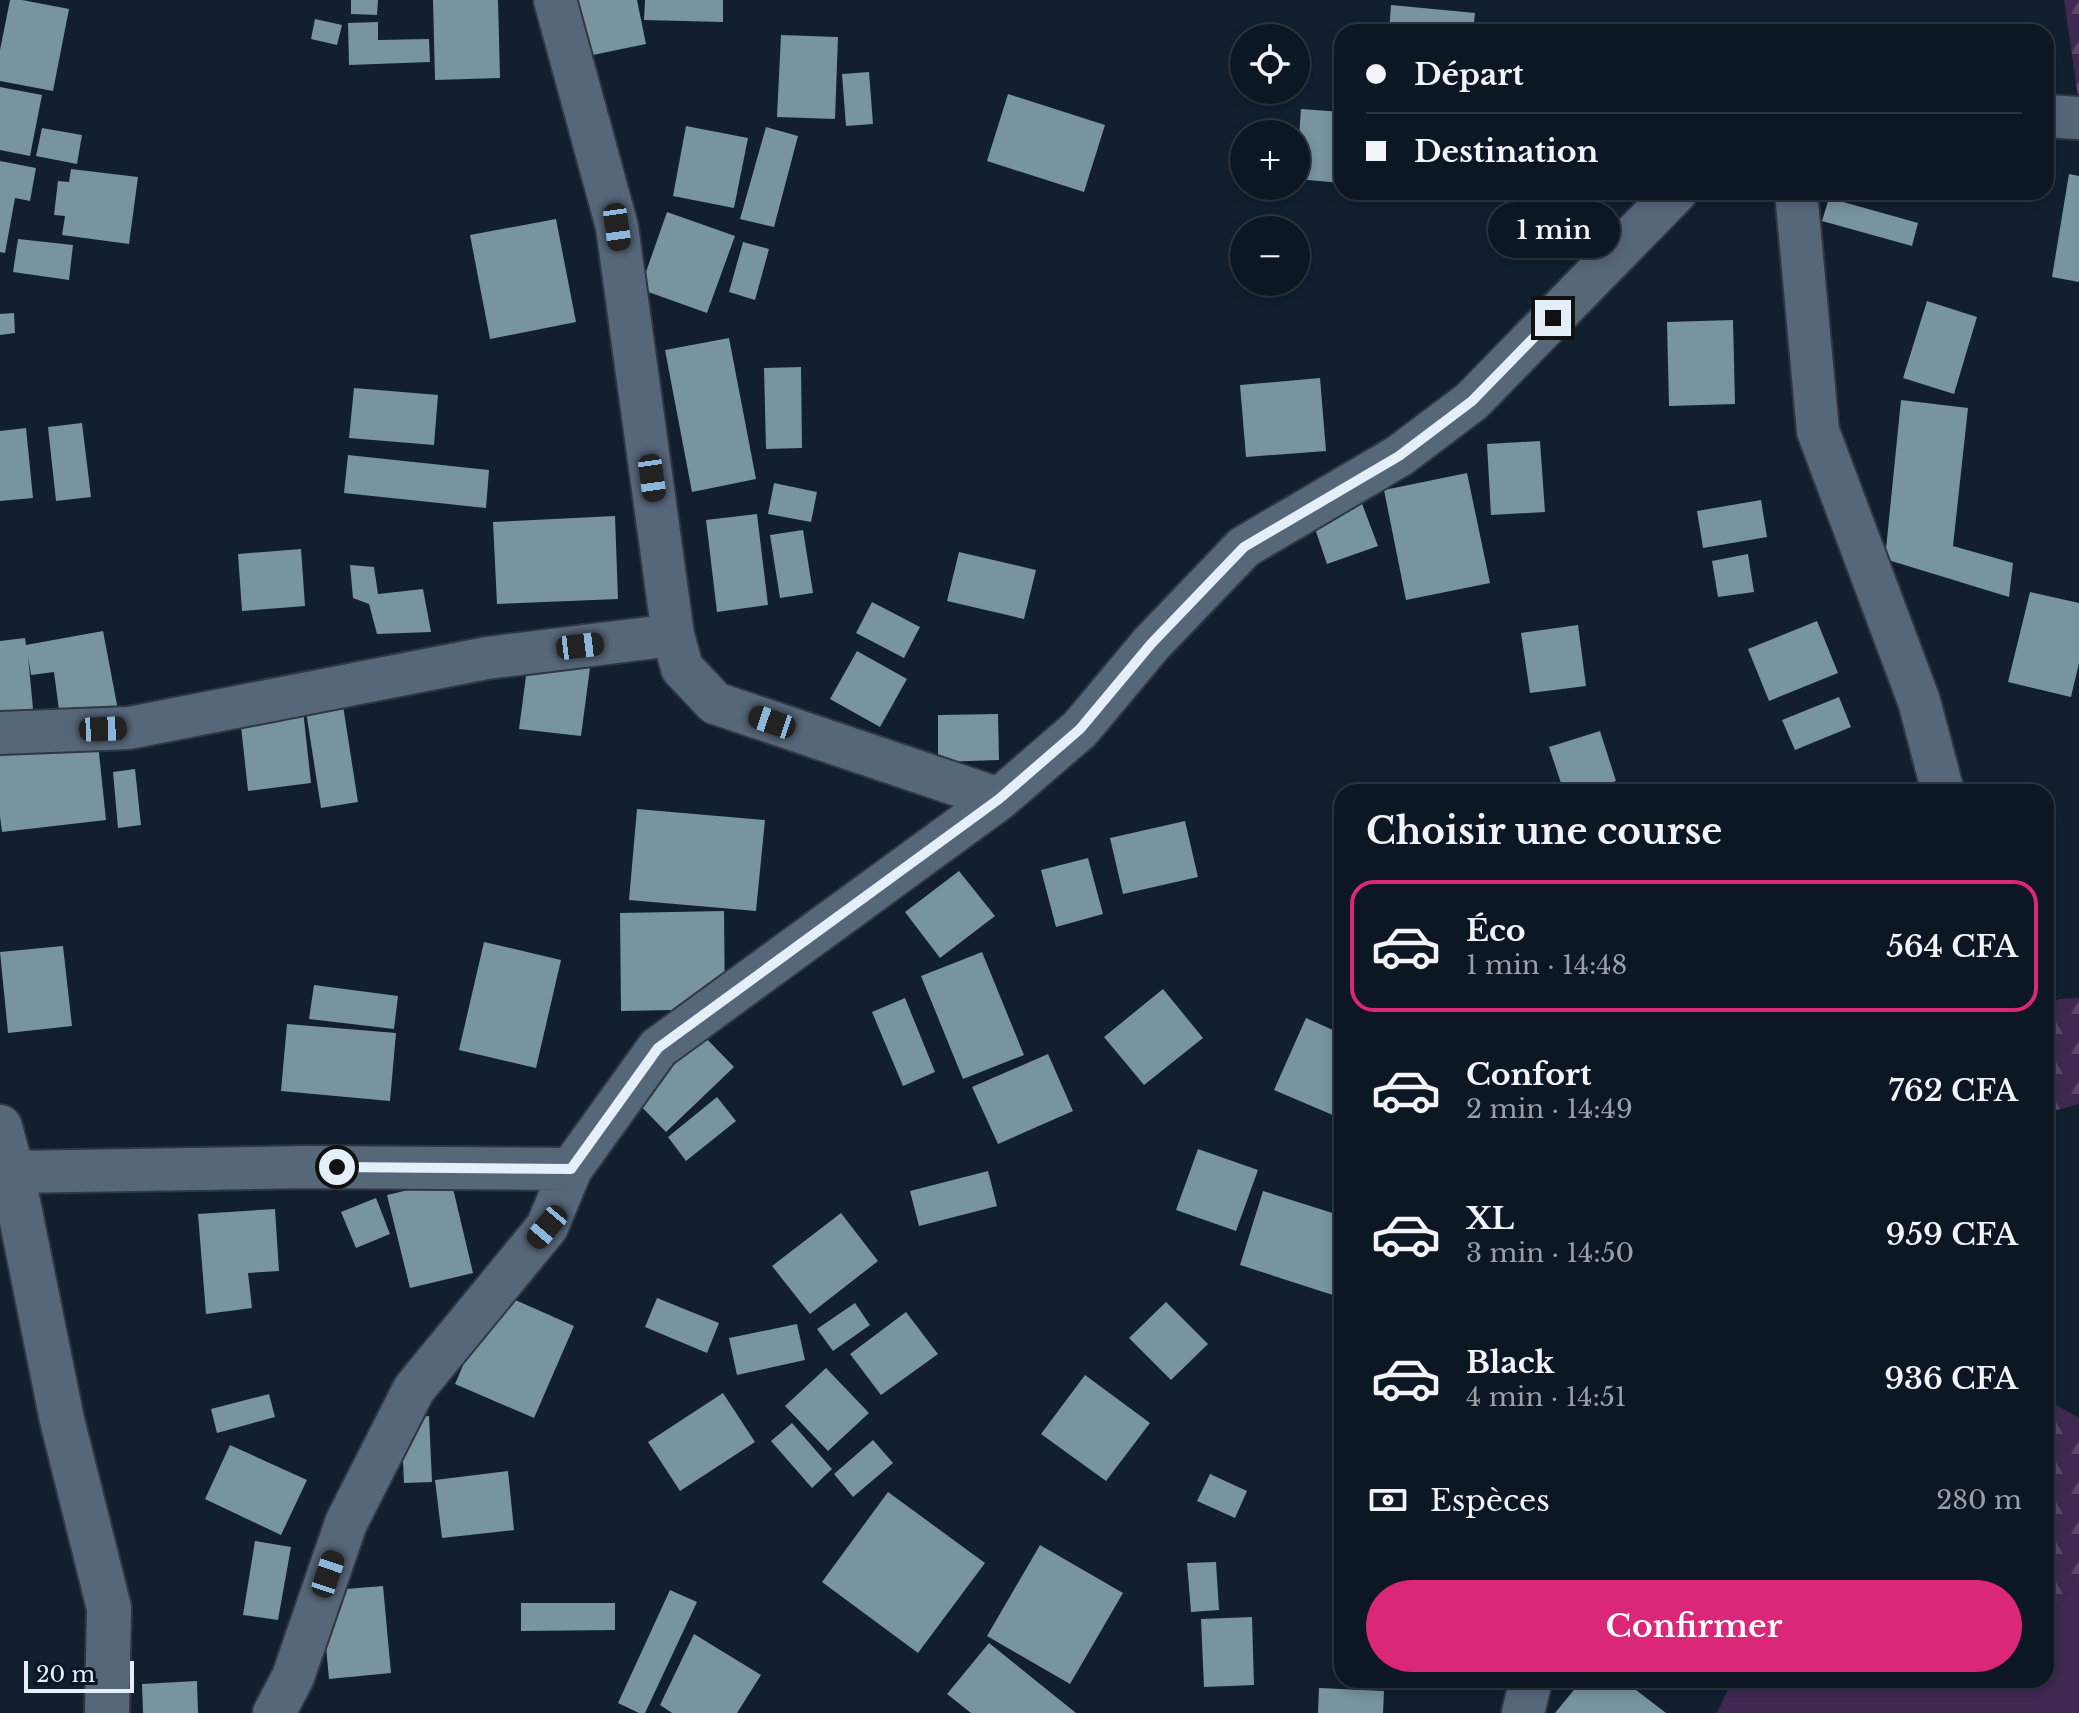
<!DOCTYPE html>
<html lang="fr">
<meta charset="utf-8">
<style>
body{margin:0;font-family:"Libre Baskerville",serif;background:#1b2430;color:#f1f3f6;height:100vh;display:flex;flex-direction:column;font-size:30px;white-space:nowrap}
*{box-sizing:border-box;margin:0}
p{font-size:26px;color:#9a9fa6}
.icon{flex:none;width:44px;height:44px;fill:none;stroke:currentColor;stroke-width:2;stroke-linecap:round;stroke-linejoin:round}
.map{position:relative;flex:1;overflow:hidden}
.panel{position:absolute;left:1334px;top:784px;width:720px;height:904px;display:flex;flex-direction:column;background:#0d1723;border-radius:24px;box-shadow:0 4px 12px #0003,0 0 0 2px #2d3641}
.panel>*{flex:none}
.banner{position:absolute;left:1334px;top:24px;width:720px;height:176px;border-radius:24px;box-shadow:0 4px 12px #0003,0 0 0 2px #2d3641;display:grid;align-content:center;height:176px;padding:0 32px;background:#0d1723}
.fabs{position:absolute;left:1230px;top:24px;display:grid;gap:16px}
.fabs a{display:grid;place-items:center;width:80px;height:80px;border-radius:50%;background:#0d1723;box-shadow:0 4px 12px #0003,0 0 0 2px #2d3641;font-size:40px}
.scale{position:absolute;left:24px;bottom:20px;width:110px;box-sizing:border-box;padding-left:8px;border:4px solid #e5effa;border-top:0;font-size:22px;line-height:28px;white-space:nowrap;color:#e5effa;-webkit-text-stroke:6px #081625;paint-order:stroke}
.end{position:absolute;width:36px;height:36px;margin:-18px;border:10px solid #e5effa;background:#111;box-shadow:0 0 0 4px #111}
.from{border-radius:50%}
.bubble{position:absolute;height:56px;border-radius:28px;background:#0d1723;box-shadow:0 4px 12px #0003,0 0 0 2px #2d3641;font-size:26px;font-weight:600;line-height:56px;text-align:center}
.car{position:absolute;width:24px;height:48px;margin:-24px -12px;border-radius:10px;box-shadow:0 0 6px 2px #0007;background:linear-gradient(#222 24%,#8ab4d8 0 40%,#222 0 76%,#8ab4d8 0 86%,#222 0)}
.banner b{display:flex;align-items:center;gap:28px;height:76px;font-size:30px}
.banner b+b{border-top:2px solid #2d3641}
.banner i{width:20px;height:20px;background:#f1f3f6}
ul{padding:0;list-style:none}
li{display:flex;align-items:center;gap:24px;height:132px;margin:0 16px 12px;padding:0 16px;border:4px solid transparent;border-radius:24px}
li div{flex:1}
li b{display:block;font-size:30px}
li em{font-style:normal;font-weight:600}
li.selected{border-color:#db2777}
li>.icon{width:72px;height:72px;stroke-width:1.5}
h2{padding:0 32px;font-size:36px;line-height:96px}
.pay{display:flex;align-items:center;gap:20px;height:88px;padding:0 32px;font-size:30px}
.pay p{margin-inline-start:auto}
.button{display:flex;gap:16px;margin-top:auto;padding:16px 32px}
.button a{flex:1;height:92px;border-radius:48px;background:#db2777;color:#fff;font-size:32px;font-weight:600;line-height:92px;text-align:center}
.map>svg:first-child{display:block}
.green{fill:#3f2950}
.forest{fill:url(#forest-firs)}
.building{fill:#78949f}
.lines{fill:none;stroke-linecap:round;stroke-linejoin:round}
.street-casing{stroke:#2f3744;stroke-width:46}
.secondary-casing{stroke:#2f3744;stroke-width:48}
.street{stroke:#57677a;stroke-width:42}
.secondary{stroke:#57677a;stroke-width:44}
.route{stroke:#e5effa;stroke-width:10}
</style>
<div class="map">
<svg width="2079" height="1713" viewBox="0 0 2079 1713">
<defs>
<pattern id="forest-firs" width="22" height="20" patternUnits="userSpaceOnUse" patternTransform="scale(2)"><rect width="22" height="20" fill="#3f2950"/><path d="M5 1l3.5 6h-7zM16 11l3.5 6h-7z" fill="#5b486a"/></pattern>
</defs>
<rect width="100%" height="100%" fill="#111f2f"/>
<path class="green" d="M2079,1576V1713H1717L1732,1680H2046V1617H2050Z"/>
<path class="forest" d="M2064,0H2079V104Z
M2079,998V1104L2046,1113V1006L2059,999Z
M2046,1399L2079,1418V1576L2050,1617H2046Z"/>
<path class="building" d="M10,0H22L69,9L53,91L0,81V50Z
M351,0H378L377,15L351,14Z
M433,0H498L500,78L435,80Z
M576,0H637L646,44L588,56Z
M645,0H723V22L644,20Z
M1391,5L1475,13L1473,32H1389Z
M315,19L342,25L337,45L311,39Z
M378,22V40L429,39L430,62L349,65L348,23Z
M781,35L838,37L835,119L777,117Z
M869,72L873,124L846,126L842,74Z
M0,87L42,95L30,156L0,150Z
M1008,94L1105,125L1084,192L987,161Z
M1301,109L1342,112V183L1296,179Z
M686,126L748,138L734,208L673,196Z
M766,127L798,136L774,227L740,219Z
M42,128L82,135L77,164L36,156Z
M0,161L36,168L30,201L15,198L5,253L0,252Z
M71,169L138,177L129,244L62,235L65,216L54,215L58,181L69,182Z
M2069,174L2079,176V282L2052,277Z
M1847,192H1883L1882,200L1846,194Z
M1829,198L1918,223L1912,246L1822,221Z
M667,212L735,236L707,313L640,289Z
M556,219L576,322L490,339L470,235Z
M18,239L73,245L69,280L13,272Z
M743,242L769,249L755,300L729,292Z
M1927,301L1977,317L1954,394L1903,378Z
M14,313L15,333L0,335V314Z
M1733,320L1735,404L1669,406L1667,322Z
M729,338L756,479L692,492L665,350Z
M801,367L802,448L766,449L764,368Z
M1320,378L1326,451L1246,457L1240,385Z
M354,388L438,395L434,445L349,438Z
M1901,400L1968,408L1953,546L2013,563L2009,597L1885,559Z
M82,423L91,497L56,501L48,427Z
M26,428L33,498L0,501V431Z
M1540,441L1545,512L1491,515L1487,444Z
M348,455L489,470L486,508L344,493Z
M1467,473L1490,583L1406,600L1384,490Z
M774,483L817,492L811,522L768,514Z
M1358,493L1378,546L1327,564L1309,511Z
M1761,500L1767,537L1703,548L1697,511Z
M757,514L768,605L717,612L706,520Z
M615,516L618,599L497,604L493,522Z
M803,530L813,593L780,598L770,535Z
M301,549L305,606L242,611L238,554Z
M959,552L1036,570L1024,619L947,601Z
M1748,554L1754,592L1718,597L1712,561Z
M350,565L374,567L378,594L423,589L431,632L377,634L369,604L353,598Z
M2030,592L2079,603V663L2071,697L2008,682Z
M872,602L920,627L904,658L856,633Z
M1817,621L1838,673L1769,701L1748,649Z
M1578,625L1586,686L1530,693L1521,633Z
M103,631L118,710L60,718L54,672L31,675L28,656L34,719L0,723V641L25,638L26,645Z
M857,651L907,679L880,727L830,699Z
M528,661L590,668L581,736L519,729Z
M1839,697L1851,727L1795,750L1782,720Z
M342,699L358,802L321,808L305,705Z
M303,710L311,783L248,791L240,717Z
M998,714L999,760L938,762V715Z
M1600,731L1616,781L1582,792H1564L1549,747Z
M97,734L106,820L2,832L0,816V745Z
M135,769L141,825L118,828L113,772Z
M637,809L765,820L756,911L629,900Z
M1185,821L1198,877L1123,894L1110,838Z
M1088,858L1103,914L1056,927L1041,870Z
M959,871L995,916L940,958L905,912Z
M724,911L725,1009L621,1011L620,913Z
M484,942L561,960L536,1068L459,1050Z
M63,946L72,1026L8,1033L0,952Z
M982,952L1024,1055L963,1079L921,976Z
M314,985L398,996L394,1029L309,1019Z
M1163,989L1203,1038L1144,1085L1104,1037Z
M905,998L935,1072L903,1086L872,1012Z
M1306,1018L1342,1034V1119L1274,1090Z
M287,1024L396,1033L390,1101L281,1091Z
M700,1032L734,1067L666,1132L631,1096Z
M1048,1054L1073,1111L998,1144L972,1087Z
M717,1097L736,1121L686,1161L668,1137Z
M1198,1149L1258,1170L1236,1231L1176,1210Z
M988,1171L997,1206L919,1226L910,1191Z
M451,1180L473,1273L410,1288L387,1195Z
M1263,1191L1342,1216V1287L1339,1297L1240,1265Z
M376,1198L390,1234L356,1248L341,1212Z
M275,1209L279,1271L248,1273L252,1308L206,1314L198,1214Z
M841,1213L878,1261L810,1314L772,1266Z
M495,1291L574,1326L534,1418L455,1384Z
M657,1298L719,1323L707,1353L645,1327Z
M1166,1302L1208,1344L1171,1380L1129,1338Z
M855,1303L870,1325L833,1351L817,1329Z
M906,1312L938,1354L881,1395L850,1354Z
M797,1324L805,1360L737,1375L729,1338Z
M826,1368L869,1413L828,1451L785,1406Z
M1085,1375L1150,1423L1106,1481L1041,1434Z
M723,1393L755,1442L680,1491L648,1442Z
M269,1394L275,1417L217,1433L211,1409Z
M429,1416L432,1482L404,1483L401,1418Z
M792,1423L832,1469L812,1488L771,1441Z
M873,1440L893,1463L853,1497L834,1474Z
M230,1445L307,1480L281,1535L205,1499Z
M508,1471L514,1530L442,1538L435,1480Z
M1210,1474L1247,1491L1235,1518L1197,1501Z
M888,1492L985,1563L918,1653L822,1582Z
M255,1541L291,1547L278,1620L243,1615Z
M1040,1545L1123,1593L1070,1684L987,1636Z
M1216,1562L1219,1610L1191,1612L1187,1563Z
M383,1586L391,1673L329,1679L321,1591Z
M670,1590L697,1602L645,1713H639L618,1703Z
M521,1603H615V1630L521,1631Z
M1252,1617L1254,1685L1204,1687L1201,1619Z
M694,1634L761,1675L737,1713H672L660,1705Z
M989,1643L1076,1713H971L947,1694Z
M1582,1680H1623L1666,1713H1555Z
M197,1681L198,1713H143L142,1684Z
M1319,1688L1384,1691L1383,1713H1318Z"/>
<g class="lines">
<g class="street-casing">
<path id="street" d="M555,0L617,227L673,635L682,668L715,703L999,799
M2046,116L2079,118
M1796,192L1818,431L1919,701L1943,792
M0,733L129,728L487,658L673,635
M12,1172L308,1167L571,1169
M274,1713L293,1677L346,1523L414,1389L547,1227L571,1169L658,1048L999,799L1080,729L1151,644L1244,547L1399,456L1472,401L1676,192
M1523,1713L1531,1680"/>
</g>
<g class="secondary-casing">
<path id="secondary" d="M0,1127L12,1172L62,1420L109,1608L107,1713"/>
</g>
<use href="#street" class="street"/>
<use href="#secondary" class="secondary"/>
</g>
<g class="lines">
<path class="route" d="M337,1167L571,1169L658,1048L999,799L1080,729L1151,644L1244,547L1399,456L1472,401L1553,318"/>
</g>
</svg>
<div class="fabs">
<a><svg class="icon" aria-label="locate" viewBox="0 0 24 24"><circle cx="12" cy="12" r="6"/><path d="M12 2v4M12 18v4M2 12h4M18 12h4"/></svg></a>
<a>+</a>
<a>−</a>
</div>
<div class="scale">20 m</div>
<i class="end from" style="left:337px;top:1167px"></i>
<i class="end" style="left:1553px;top:318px"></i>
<div class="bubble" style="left:1488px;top:202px;width:132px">1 min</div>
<i class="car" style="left:617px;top:227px;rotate:172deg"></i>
<i class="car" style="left:652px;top:478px;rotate:172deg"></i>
<i class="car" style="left:580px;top:646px;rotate:83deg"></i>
<i class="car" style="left:772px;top:722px;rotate:289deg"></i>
<i class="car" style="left:103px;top:729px;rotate:88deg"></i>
<i class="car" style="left:547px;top:1227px;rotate:220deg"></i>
<i class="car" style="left:328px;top:1574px;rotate:19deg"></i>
<div class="banner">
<b><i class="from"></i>Départ</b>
<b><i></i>Destination</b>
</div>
<section class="panel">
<h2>Choisir une course</h2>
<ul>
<li class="selected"><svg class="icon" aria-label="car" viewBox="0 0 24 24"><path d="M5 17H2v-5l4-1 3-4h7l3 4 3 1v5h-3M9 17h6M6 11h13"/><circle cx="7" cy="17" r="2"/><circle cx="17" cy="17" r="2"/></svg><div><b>Éco</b><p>1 min · 14:48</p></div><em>564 CFA</em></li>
<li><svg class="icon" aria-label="car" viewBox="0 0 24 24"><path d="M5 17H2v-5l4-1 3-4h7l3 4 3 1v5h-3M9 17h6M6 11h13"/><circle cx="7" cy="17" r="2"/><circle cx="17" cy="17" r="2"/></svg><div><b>Confort</b><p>2 min · 14:49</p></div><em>762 CFA</em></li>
<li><svg class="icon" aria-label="car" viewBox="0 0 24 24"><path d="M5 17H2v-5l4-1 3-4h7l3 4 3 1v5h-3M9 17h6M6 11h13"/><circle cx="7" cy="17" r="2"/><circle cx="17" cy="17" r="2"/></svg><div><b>XL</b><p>3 min · 14:50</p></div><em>959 CFA</em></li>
<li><svg class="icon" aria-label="car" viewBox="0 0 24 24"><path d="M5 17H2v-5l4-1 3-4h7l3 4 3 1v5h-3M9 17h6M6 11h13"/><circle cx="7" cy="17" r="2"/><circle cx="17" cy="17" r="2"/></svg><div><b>Black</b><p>4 min · 14:51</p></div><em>936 CFA</em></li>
</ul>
<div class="pay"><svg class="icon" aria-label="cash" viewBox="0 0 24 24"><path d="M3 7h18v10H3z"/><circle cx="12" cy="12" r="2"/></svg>Espèces<p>280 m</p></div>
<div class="button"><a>Confirmer</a></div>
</section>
</div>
